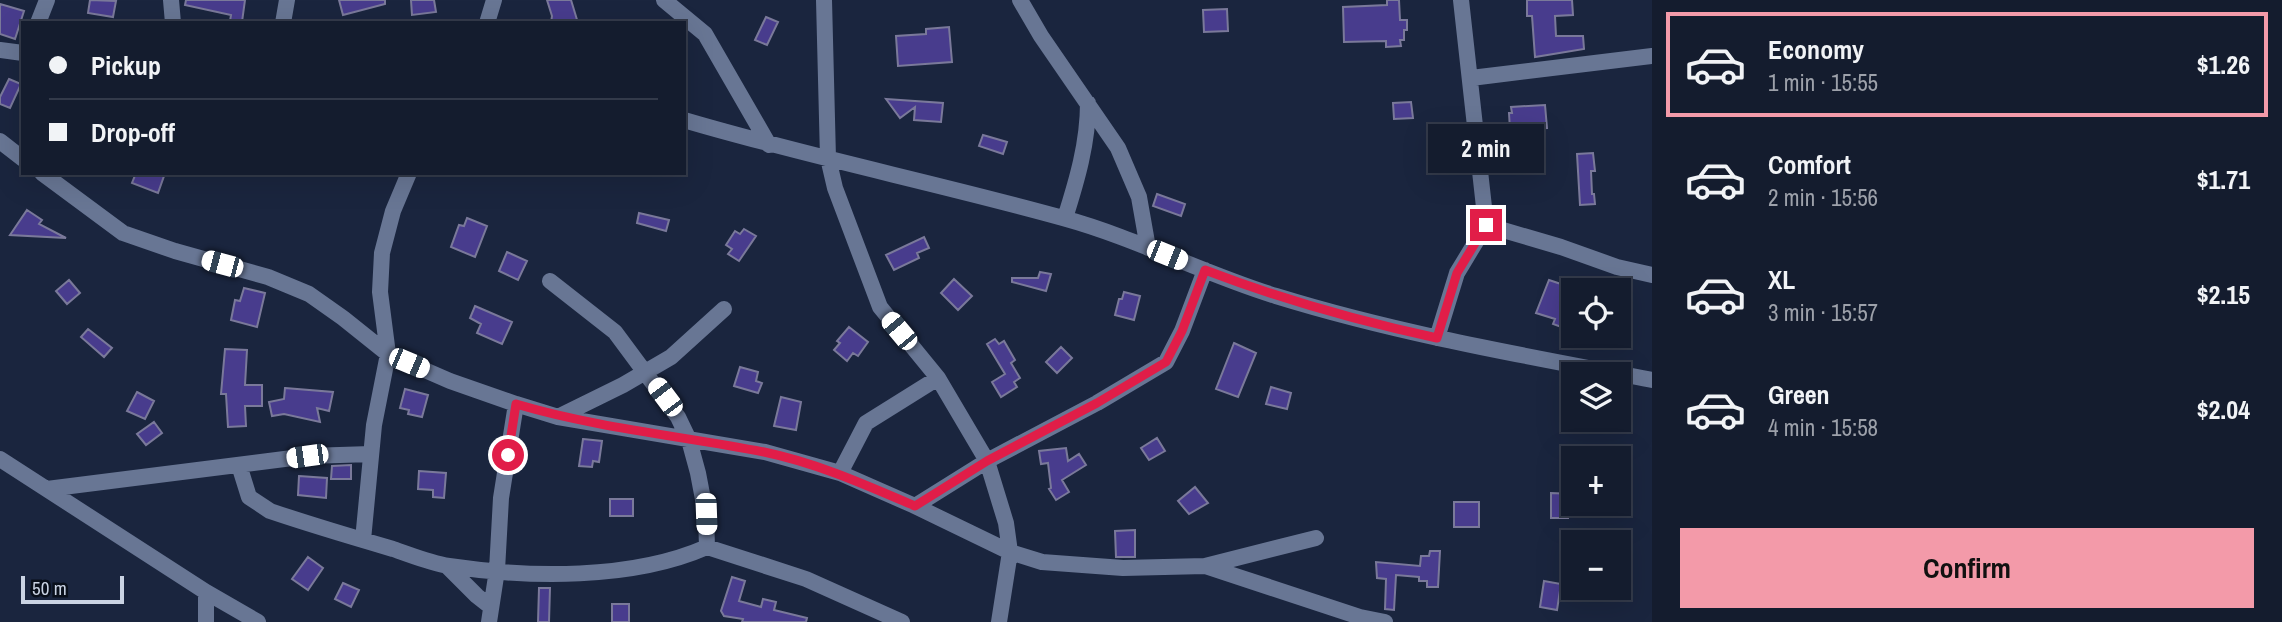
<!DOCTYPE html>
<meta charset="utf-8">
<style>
body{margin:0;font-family:"Archivo Narrow",sans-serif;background:#21293a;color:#f1f3f6;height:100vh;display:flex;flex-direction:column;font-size:26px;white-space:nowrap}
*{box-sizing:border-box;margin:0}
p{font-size:23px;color:#9da1aa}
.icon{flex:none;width:38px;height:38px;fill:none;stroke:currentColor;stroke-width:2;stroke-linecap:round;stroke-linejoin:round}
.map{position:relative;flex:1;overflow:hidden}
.side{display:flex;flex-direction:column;background:#141c2e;width:630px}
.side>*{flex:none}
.guide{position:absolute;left:21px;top:21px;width:665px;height:154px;border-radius:0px;box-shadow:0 7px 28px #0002,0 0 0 2px #333a4a;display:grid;align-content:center;height:154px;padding:0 28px;background:#141c2e}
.tools{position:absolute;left:1561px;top:278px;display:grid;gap:14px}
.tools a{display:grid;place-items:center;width:70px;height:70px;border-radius:0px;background:#141c2e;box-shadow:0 7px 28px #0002,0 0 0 2px #333a4a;font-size:35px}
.scale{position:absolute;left:21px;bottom:18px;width:103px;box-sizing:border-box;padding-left:7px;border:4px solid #cad3e3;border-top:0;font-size:19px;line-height:24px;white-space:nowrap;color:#cad3e3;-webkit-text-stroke:5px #090f1a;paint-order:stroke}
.end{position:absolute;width:32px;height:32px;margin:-16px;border:9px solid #e11d48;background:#fff;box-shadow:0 0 0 4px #fff}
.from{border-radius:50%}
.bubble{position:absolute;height:49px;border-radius:0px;background:#141c2e;box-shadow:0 7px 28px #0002,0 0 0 2px #333a4a;font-size:23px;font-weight:700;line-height:49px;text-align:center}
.car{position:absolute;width:21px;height:42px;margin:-21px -10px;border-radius:9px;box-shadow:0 0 5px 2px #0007;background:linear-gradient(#fff 24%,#345 0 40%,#fff 0 76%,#345 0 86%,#fff 0)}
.guide b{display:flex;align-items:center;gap:24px;height:66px;font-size:26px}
.guide b+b{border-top:2px solid #333a4a}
.guide i{width:18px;height:18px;background:#f1f3f6}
ul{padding:12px 0 0;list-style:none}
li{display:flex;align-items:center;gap:21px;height:105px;margin:0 14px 10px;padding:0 14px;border:4px solid transparent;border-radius:0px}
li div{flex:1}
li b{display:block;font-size:26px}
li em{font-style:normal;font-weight:700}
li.active{border-color:#f39aa9}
li>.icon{width:63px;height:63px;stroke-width:1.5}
.button{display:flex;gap:14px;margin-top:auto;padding:14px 28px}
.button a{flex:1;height:80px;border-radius:0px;background:#f39aa9;color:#111;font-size:28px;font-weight:700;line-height:80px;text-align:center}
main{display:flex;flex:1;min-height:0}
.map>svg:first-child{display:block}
.building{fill:#483c8d;stroke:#7a799a;stroke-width:2}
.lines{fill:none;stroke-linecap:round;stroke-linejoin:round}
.minor{stroke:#687694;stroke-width:16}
.route{stroke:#e11d48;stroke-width:9}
</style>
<main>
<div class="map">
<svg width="1652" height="622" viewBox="0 0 1652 622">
<rect width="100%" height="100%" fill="#1a253e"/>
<path class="building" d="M90,0L116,1L113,17L88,13Z
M186,0H245L242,22L230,21L231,15L185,5Z
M339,0H385V4L343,15Z
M411,0H434L436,12L412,15Z
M547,0H571L578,23H551L552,16Z
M1387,0H1399L1400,20H1407V30H1404V40H1400L1401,46L1386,47V41L1344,42L1343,7L1387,5Z
M1527,0H1572L1573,15L1555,16L1556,36H1583L1584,49L1535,57L1532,16H1527Z
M0,4L24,11L15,39L0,34Z
M1227,9L1228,31L1204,32L1203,10Z
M766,17L778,22L767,45L755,40Z
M949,27L952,62L898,66L896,36L926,34V29Z
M9,79L21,84L10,108L0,104V97Z
M886,99L943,103L941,122L914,120L915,107L900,118Z
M1411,102L1413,118L1394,119L1393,103Z
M1545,105L1547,128L1510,130L1509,113H1512L1511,107Z
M983,135L1007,142L1003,154L979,146Z
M1593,153L1595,171H1591L1592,194H1594L1595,204L1580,205L1577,154Z
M136,173H156L164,176L158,193L132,183Z
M1157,194L1185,204L1181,216L1153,206Z
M27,210L42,220L39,224L66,238L10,235Z
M639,213L669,220L666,231L637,223Z
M467,218L487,226L475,257L451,247L459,225L464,226Z
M744,229L756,236L739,261L728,254L732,249L726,245L735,231L740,234Z
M924,237L929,248L917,253L919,258L894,270L886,255Z
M507,252L527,261L518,280L499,271Z
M1040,272L1051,274L1046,291L1012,282V278H1038Z
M954,279L972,296L958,310L941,293Z
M69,280L80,293L67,304L56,291Z
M1549,280L1573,288V303L1564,328L1553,324L1555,319L1536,313Z
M244,288L265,293L257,327L231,320L235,300L240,301Z
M1124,292L1140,296L1134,320L1115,315L1119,299H1122Z
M475,306L512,322L502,344L477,333L481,324L470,318Z
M849,327L868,342L858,356L853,353L847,361L834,350L840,343L837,341Z
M88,329L112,348L104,357L81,337Z
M995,339L999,344L1004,341L1015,360L1011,363L1020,378L1014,382L1017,387L1001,397L992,382L1005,374L987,344Z
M1234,343L1256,353L1238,397L1216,389Z
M1061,347L1072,358L1057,373L1046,362Z
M225,349L247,350L245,385H262V406H245L246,426L228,427L226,394H221Z
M740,367L758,372L756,381L762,383L758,393L734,386Z
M1271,387L1291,393L1287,409L1266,404Z
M285,388L333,392L329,411L317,408L320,422L284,414L272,416L269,402L284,399Z
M405,389L428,395L422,417L408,414L409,410L400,408Z
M137,392L154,401L145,419L127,411Z
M781,397L801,402L796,430L774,426Z
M154,422L162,433L146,445L137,434Z
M1157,438L1165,451L1149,460L1141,448Z
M583,439L602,441L599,462L593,461L592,467L579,466Z
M1066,448L1068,461L1079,454L1086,465L1062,480L1069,492L1056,500L1049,489L1051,488L1048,463L1041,464L1039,451Z
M351,465V479H331L332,466Z
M419,471L446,473L444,498L433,497V490L418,489Z
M299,476L327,478L326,498L298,495Z
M1195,487L1208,503L1189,514L1178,501Z
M1551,493L1573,494V505H1568V518H1551Z
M610,499H633V516H610Z
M1454,502H1479V527H1454Z
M1135,530V557H1116L1115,531Z
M1430,551H1440L1438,587H1427V581H1419V577L1396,575L1394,610L1385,609L1386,579L1377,578L1376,562L1420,566L1421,556H1429Z
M308,557L323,568L308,590L292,579Z
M732,577L745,581L739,601L761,607L763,599L776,602L774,610L807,618L806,622H742L743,619L724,616L721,611Z
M1544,581L1561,584L1557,610L1540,607Z
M343,583L359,590L351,607L335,599Z
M539,588H550L549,622H538Z
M612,604H629V622H612Z"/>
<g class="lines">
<path class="minor" d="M171,0L173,23
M664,0L705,34L769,145
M824,0L828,158L835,188L880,307L938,378L987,461L1006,523L1010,552L999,622
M1020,0L1041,36L1118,148L1139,197L1148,248
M38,23L47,0
M283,23L287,0
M487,23L494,0
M0,50L23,53
M1471,78L1652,56
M684,120C809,157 937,183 1063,218C1136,238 1204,274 1276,296C1399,334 1526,356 1652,380
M0,141L23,159
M42,173L123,233L175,251L268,277L309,294L343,318L388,354L450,381L516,404L558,417L765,452L840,473L915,506L1010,552L1042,562L1123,568L1205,566L1360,617L1385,622
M1065,218C1077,180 1088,143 1088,103
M1486,225L1561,247L1617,267L1652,275
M550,281L615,332L678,417L689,440L698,473L706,515L707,547
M1437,338L1457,273L1486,225L1461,0
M558,417L623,385L671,357L724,309
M0,459L206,592L258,622
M239,465L249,497L270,511C311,525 352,537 393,549C411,555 430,563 449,566C529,578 632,580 707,547L806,579L902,622
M840,473L866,423L938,378
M47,489L308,456L371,454
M915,506L987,461L1097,403L1166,362L1182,331L1205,270
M363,540L374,425L388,354L380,292L382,253L393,211L409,173
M447,566L477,596L491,607
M1205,566L1316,538
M206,592V622
M489,622L497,570L501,498L516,404"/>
</g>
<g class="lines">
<path class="route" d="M508,455L516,404C597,428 681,436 764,452C817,463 866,485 915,506L987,461L1097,403L1166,362L1182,331L1205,270C1281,299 1358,321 1437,338L1457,273L1486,225"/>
</g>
</svg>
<div class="tools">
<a><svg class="icon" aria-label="locate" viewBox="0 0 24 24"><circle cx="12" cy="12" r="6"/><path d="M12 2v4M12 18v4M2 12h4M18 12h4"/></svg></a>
<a><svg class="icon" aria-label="layers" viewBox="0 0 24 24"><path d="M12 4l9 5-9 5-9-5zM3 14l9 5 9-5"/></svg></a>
<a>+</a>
<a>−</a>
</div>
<div class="scale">50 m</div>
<i class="end from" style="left:508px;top:455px"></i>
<i class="end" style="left:1486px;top:225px"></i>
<div class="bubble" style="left:1428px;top:124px;width:116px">2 min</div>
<i class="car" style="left:1167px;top:255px;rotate:112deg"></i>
<i class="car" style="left:222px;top:264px;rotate:285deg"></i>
<i class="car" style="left:899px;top:331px;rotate:320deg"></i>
<i class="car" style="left:409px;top:363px;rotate:113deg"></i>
<i class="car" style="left:665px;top:397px;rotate:323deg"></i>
<i class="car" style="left:307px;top:456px;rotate:262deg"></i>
<i class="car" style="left:706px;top:514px;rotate:178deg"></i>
<div class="guide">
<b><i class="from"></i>Pickup</b>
<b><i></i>Drop-off</b>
</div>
</div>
<section class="side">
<ul>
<li class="active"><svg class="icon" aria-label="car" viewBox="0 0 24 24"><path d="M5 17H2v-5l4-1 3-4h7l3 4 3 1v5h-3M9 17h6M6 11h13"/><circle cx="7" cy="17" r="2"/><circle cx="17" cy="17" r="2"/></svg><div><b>Economy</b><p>1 min · 15:55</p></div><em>$1.26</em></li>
<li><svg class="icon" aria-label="car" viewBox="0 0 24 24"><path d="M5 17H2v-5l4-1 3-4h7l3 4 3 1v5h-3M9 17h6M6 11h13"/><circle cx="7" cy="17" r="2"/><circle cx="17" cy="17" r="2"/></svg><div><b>Comfort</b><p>2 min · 15:56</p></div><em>$1.71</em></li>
<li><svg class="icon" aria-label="car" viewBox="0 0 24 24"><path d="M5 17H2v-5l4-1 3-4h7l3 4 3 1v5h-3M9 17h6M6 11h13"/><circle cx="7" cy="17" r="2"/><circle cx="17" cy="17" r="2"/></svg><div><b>XL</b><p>3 min · 15:57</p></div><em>$2.15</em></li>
<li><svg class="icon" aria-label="car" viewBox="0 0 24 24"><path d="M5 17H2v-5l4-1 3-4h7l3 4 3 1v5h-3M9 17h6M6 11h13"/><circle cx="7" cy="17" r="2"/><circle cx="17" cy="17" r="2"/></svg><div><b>Green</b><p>4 min · 15:58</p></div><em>$2.04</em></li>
</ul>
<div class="button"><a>Confirm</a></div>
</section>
</main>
